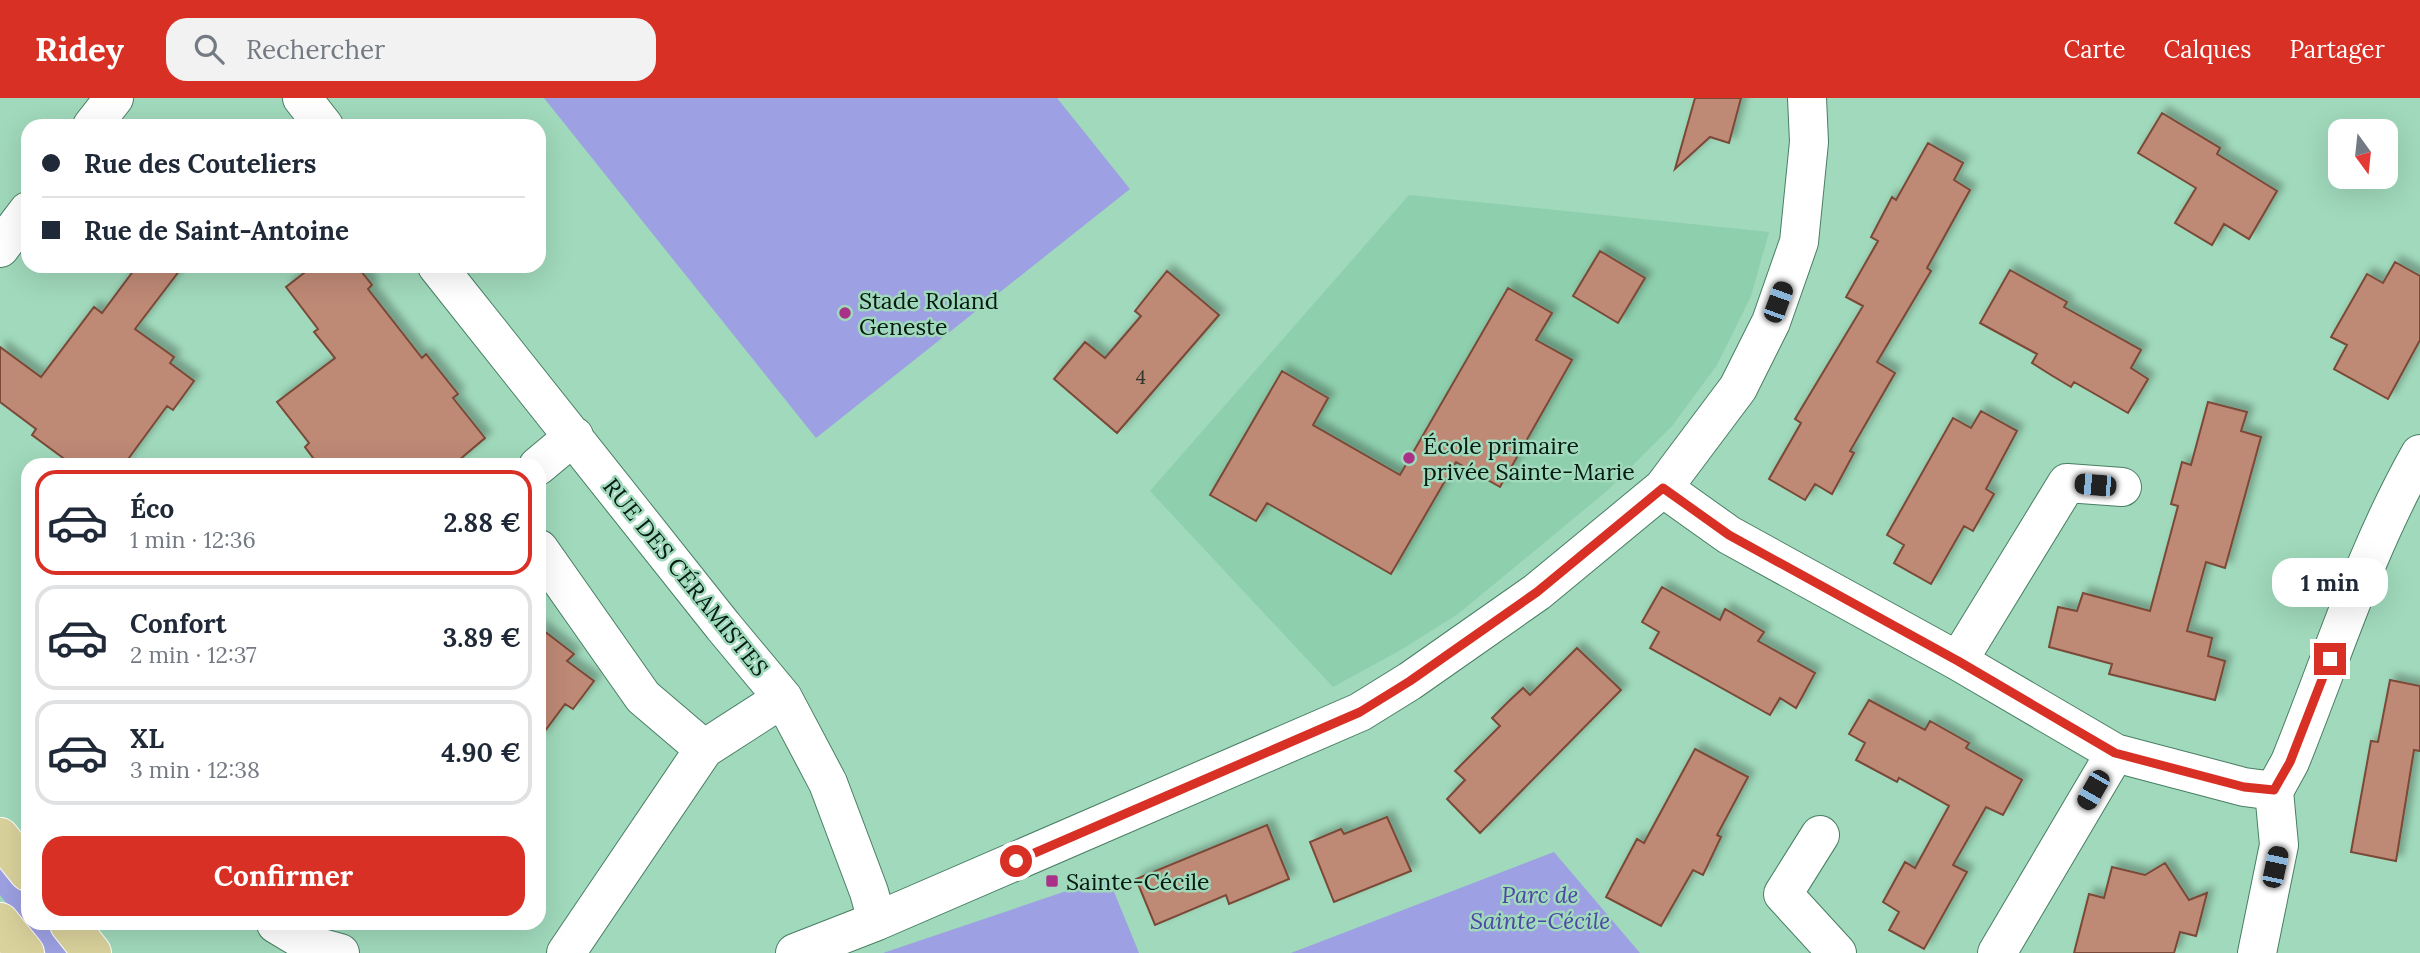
<!DOCTYPE html>
<html lang="fr">
<meta charset="utf-8">
<style>
body{margin:0;font-family:Lora,serif;background:#f2f2f3;color:#1f2937;height:100vh;display:flex;flex-direction:column;font-size:26px;white-space:nowrap}
*{box-sizing:border-box;margin:0}
p{font-size:23px;color:#747a83}
.icon{flex:none;width:38px;height:38px;fill:none;stroke:currentColor;stroke-width:2;stroke-linecap:round;stroke-linejoin:round}
.map{position:relative;flex:1;overflow:hidden}
.panel{position:absolute;left:21px;top:360px;width:525px;height:472px;display:flex;flex-direction:column;background:#fff;border-radius:21px;box-shadow:0 7px 28px #0002}
.panel>*{flex:none}
.guide{position:absolute;left:21px;top:21px;width:525px;height:154px;border-radius:21px;box-shadow:0 7px 28px #0002;display:grid;align-content:center;height:154px;padding:0 21px;background:#fff}
.needle{width:46px;rotate:165deg}
.buttons{position:absolute;left:2328px;top:21px;display:grid;gap:14px}
.buttons a{display:grid;place-items:center;width:70px;height:70px;border-radius:14px;background:#fff;box-shadow:0 7px 28px #0002;font-size:35px}
.end{position:absolute;width:32px;height:32px;margin:-16px;border:9px solid #d93025;background:#fff;box-shadow:0 0 0 4px #fff}
.from{border-radius:50%}
.bubble{position:absolute;height:49px;border-radius:21px;background:#fff;box-shadow:0 7px 28px #0002;font-size:23px;font-weight:800;line-height:49px;text-align:center}
.car{position:absolute;width:21px;height:42px;margin:-21px -10px;border-radius:9px;box-shadow:0 0 5px 2px #0007;background:linear-gradient(#222 24%,#8ab4d8 0 40%,#222 0 76%,#8ab4d8 0 86%,#222 0)}
.guide b{display:flex;align-items:center;gap:24px;height:66px;font-size:26px}
.guide b+b{border-top:2px solid #e0e1e3}
.guide i{width:18px;height:18px;background:#1f2937}
ul{padding:12px 0 0;list-style:none}
li{display:flex;align-items:center;gap:21px;height:105px;margin:0 14px 10px;padding:0 7px;border:4px solid #e0e1e3;border-radius:21px}
li div{flex:1}
li b{display:block;font-size:26px}
li em{font-style:normal;font-weight:800}
li.on{border-color:#d93025}
li>.icon{width:63px;height:63px;stroke-width:1.5}
.action{display:flex;gap:14px;margin-top:auto;padding:14px 21px}
.action a{flex:1;height:80px;border-radius:21px;background:#d93025;color:#fff;font-size:28px;font-weight:800;line-height:80px;text-align:center}
header{display:flex;align-items:center;gap:42px;box-sizing:border-box;height:98px;padding:0 35px;background:#d93025;color:#fff}
header strong{font-size:33px}
nav{display:flex;gap:38px;margin-inline-start:auto;font-size:24px}
.search{width:490px;height:63px;background:#f2f2f3;display:flex;align-items:center;gap:18px;box-sizing:border-box;padding:0 24px;border-radius:21px;color:#747a83;font-size:26px}
.map>svg:first-child{display:block}
.built{fill:#8ecfad}
.green{fill:#9da0e2}
.building{fill:#be8975;stroke:#7a4937;stroke-width:2;filter:url(#shadow)}
.lines{fill:none;stroke-linecap:round;stroke-linejoin:round}
.minor-casing{stroke:#487e63;stroke-width:40}
.major-casing{stroke:#fff;stroke-width:40}
.minor{stroke:#fff;stroke-width:38}
.major{stroke:#dad29c;stroke-width:38}
.route{stroke:#d93025;stroke-width:9}
.poi-dot{fill:#a93288;stroke:#a0d9bb;stroke-width:2.5}
.labels{text-anchor:middle;dominant-baseline:central;stroke-width:5;stroke-linejoin:round;paint-order:stroke}
.number-label{font-size:19px;fill:#33362a}
.poi-label{font-size:23px;fill:#051b11;stroke:#a0d9bb;text-anchor:start}
.street-label{font-size:23px;fill:#051b11;stroke:#a0d9bb}
.park-label{font-size:23px;font-style:italic;fill:#4c47a5;stroke:#a0d9bb}
</style>
<header>
<strong>Ridey</strong>
<div class="search"><svg class="icon" aria-label="search" viewBox="0 0 24 24"><circle cx="10" cy="10" r="6"/><path d="M15 15l6 6"/></svg>Rechercher</div>
<nav><a>Carte</a><a>Calques</a><a>Partager</a></nav>
</header>
<div class="map">
<svg width="2420" height="855" viewBox="0 0 2420 855">
<defs>
<filter id="shadow"><feDropShadow dx="6" dy="-6" stdDeviation="3.5" flood-color="#0004"/></filter>
</defs>
<rect width="100%" height="100%" fill="#a0d9bb"/>
<path class="built" d="M1409,97L1769,134L1751,198L1717,267L1672,328L1608,392L1458,516L1399,553L1333,589L1150,393Z"/>
<path class="green" d="M544,0H1057L1130,91L816,340Z
M1554,754L1640,855H1291Z
M0,767L28,802V826H47L70,855H46L0,797Z
M1108,779L1139,855H883Z"/>
<path class="building" d="M1695,0H1741L1729,45L1710,39L1675,71Z
M2162,15L2220,50L2217,56L2277,93L2249,141L2224,126L2212,147L2175,125L2196,90L2138,55Z
M1928,45L1963,65L1954,82L1970,92L1927,170L1931,173L1877,264L1895,275L1850,353L1854,355L1832,396L1815,386L1805,402L1769,381L1801,325L1795,321L1863,208L1846,199L1878,143L1871,139L1892,99L1896,102Z
M1600,153L1645,180L1618,225L1573,198Z
M2395,164L2420,178V242L2388,301L2334,271L2347,247L2331,239L2367,176L2383,185Z
M137,168H183L135,231L174,259L170,265L194,283L173,312L167,308L123,368H74L32,337L36,331L0,304V249L41,279L94,209L102,215Z
M313,168H357L372,187L368,191L422,260L426,256L458,296L453,300L485,340L452,368H319L305,349L309,345L277,304L335,260L314,234L318,231L286,189Z
M2010,172L2067,204L2064,209L2141,252L2131,270L2148,281L2128,315L2074,284L2071,289L2051,277L2032,265L2037,256L1980,225Z
M1167,173L1219,217L1117,335L1054,281L1085,244L1105,260L1141,218L1135,213Z
M1508,190L1552,215L1536,242L1572,262L1500,389L1456,364L1391,476L1267,405L1256,423L1210,397L1282,273L1328,300L1313,327L1400,377Z
M2208,304L2247,314L2241,333L2261,339L2225,470L2206,464L2187,533L2212,540L2208,558L2225,563L2215,602L2109,576L2112,566L2049,549L2058,509L2077,513L2083,495L2150,513L2178,408L2171,406L2182,364L2191,367Z
M1981,313L2017,333L1986,391L1994,396L1973,433L1964,428L1931,486L1894,465L1904,447L1887,437L1953,320L1971,330Z
M1662,489L1720,522L1725,511L1764,534L1758,543L1815,575L1796,610L1780,600L1770,617L1650,550L1659,534L1642,524Z
M539,529L574,556L567,563L594,583L573,611L565,606L539,641Z
M1577,550L1621,592L1480,735L1447,701L1465,682L1455,673L1500,628L1492,620L1508,604L1523,590L1530,597Z
M2390,582L2420,588V653L2414,652L2396,763L2351,754L2371,643L2378,644Z
M1869,602L1925,632L1930,623L1969,645L1966,650L2022,682L2003,717L1986,709L1953,767L1967,774L1924,851L1889,832L1899,814L1883,804L1905,764L1915,770L1949,708L1899,680L1897,684L1856,662L1865,645L1849,636Z
M1695,651L1748,679L1717,737L1721,739L1703,777L1693,772L1661,828L1606,799L1637,741L1644,745Z
M1387,719L1411,773L1334,804L1310,744L1341,731L1344,736Z
M1267,727L1289,781L1229,806L1226,797L1155,827L1136,781Z
M2165,765L2189,802L2207,795L2196,838L2180,834L2174,855H2074L2089,796L2104,800L2112,769L2145,777Z"/>
<g class="lines">
<g class="minor-casing">
<path id="minor" d="M302,0L324,28
M92,28L114,0
M0,150L28,113
M437,168L723,528L783,600L828,685L869,794L877,823
M538,368L574,338
M1663,390L1729,437L1958,563L2115,655L2244,689L2274,693
M539,451L643,599L704,651
M1958,563L2067,385L2122,389
M1820,737L1783,796L1837,855
M276,826L311,847L340,855
M566,855L704,651L783,600
M795,855L877,823L1360,614L1410,583L1537,494L1663,390L1738,290L1771,224L1799,144L1809,44L1807,0
M1997,855L2115,655
M2257,855L2279,747L2274,693L2290,664C2332,560 2365,453 2420,356"/>
</g>
<g class="major-casing">
<path id="major" d="M0,739L28,774
M0,824L25,855
M69,826L92,855"/>
</g>
<use href="#minor" class="minor"/>
<use href="#major" class="major"/>
</g>
<g class="lines">
<path class="route" d="M1016,763L1360,614L1410,583L1537,494L1663,390L1729,437L1958,563L2115,655L2244,689L2274,692L2290,664L2330,561"/>
</g>
<g class="poi-dot">
<circle cx="845" cy="215" r="7"/>
<circle cx="1409" cy="360" r="7"/>
<rect x="1045" y="776" width="14" height="14" rx="3.5"/>
</g>
<g class="labels">
<g class="number-label">
<text x="1141" y="279">4</text>
</g>
<g class="poi-label">
<text x="859" y="202">Stade Roland<tspan x="859" dy="26">Geneste</tspan></text>
<text x="1423" y="347">École primaire<tspan x="1423" dy="26">privée Sainte-Marie</tspan></text>
<text x="1066" y="783">Sainte-Cécile</text>
</g>
<g class="street-label">
<text transform="translate(686 479) rotate(51)">RUE DES CÉRAMISTES</text>
</g>
<g class="park-label">
<text x="1540" y="796">Parc de<tspan x="1540" dy="26">Sainte-Cécile</tspan></text>
</g>
</g>
</svg>
<div class="buttons">
<a><svg class="needle" viewBox="-14 -14 28 28"><path d="M0-13l5 13h-10z" fill="#e53935"/><path d="M0 13l5-13h-10z" fill="#747a83"/></svg></a>
</div>
<i class="end from" style="left:1016px;top:763px"></i>
<i class="end" style="left:2330px;top:561px"></i>
<div class="bubble" style="left:2272px;top:460px;width:116px">1 min</div>
<i class="car" style="left:1778px;top:204px;rotate:20deg"></i>
<i class="car" style="left:2095px;top:387px;rotate:275deg"></i>
<i class="car" style="left:2093px;top:692px;rotate:210deg"></i>
<i class="car" style="left:2275px;top:769px;rotate:12deg"></i>
<div class="guide">
<b><i class="from"></i>Rue des Couteliers</b>
<b><i></i>Rue de Saint-Antoine</b>
</div>
<section class="panel">
<ul>
<li class="on"><svg class="icon" aria-label="car" viewBox="0 0 24 24"><path d="M5 17H2v-5l4-1 3-4h7l3 4 3 1v5h-3M9 17h6M6 11h13"/><circle cx="7" cy="17" r="2"/><circle cx="17" cy="17" r="2"/></svg><div><b>Éco</b><p>1 min · 12:36</p></div><em>2.88 €</em></li>
<li><svg class="icon" aria-label="car" viewBox="0 0 24 24"><path d="M5 17H2v-5l4-1 3-4h7l3 4 3 1v5h-3M9 17h6M6 11h13"/><circle cx="7" cy="17" r="2"/><circle cx="17" cy="17" r="2"/></svg><div><b>Confort</b><p>2 min · 12:37</p></div><em>3.89 €</em></li>
<li><svg class="icon" aria-label="car" viewBox="0 0 24 24"><path d="M5 17H2v-5l4-1 3-4h7l3 4 3 1v5h-3M9 17h6M6 11h13"/><circle cx="7" cy="17" r="2"/><circle cx="17" cy="17" r="2"/></svg><div><b>XL</b><p>3 min · 12:38</p></div><em>4.90 €</em></li>
</ul>
<div class="action"><a>Confirmer</a></div>
</section>
</div>
